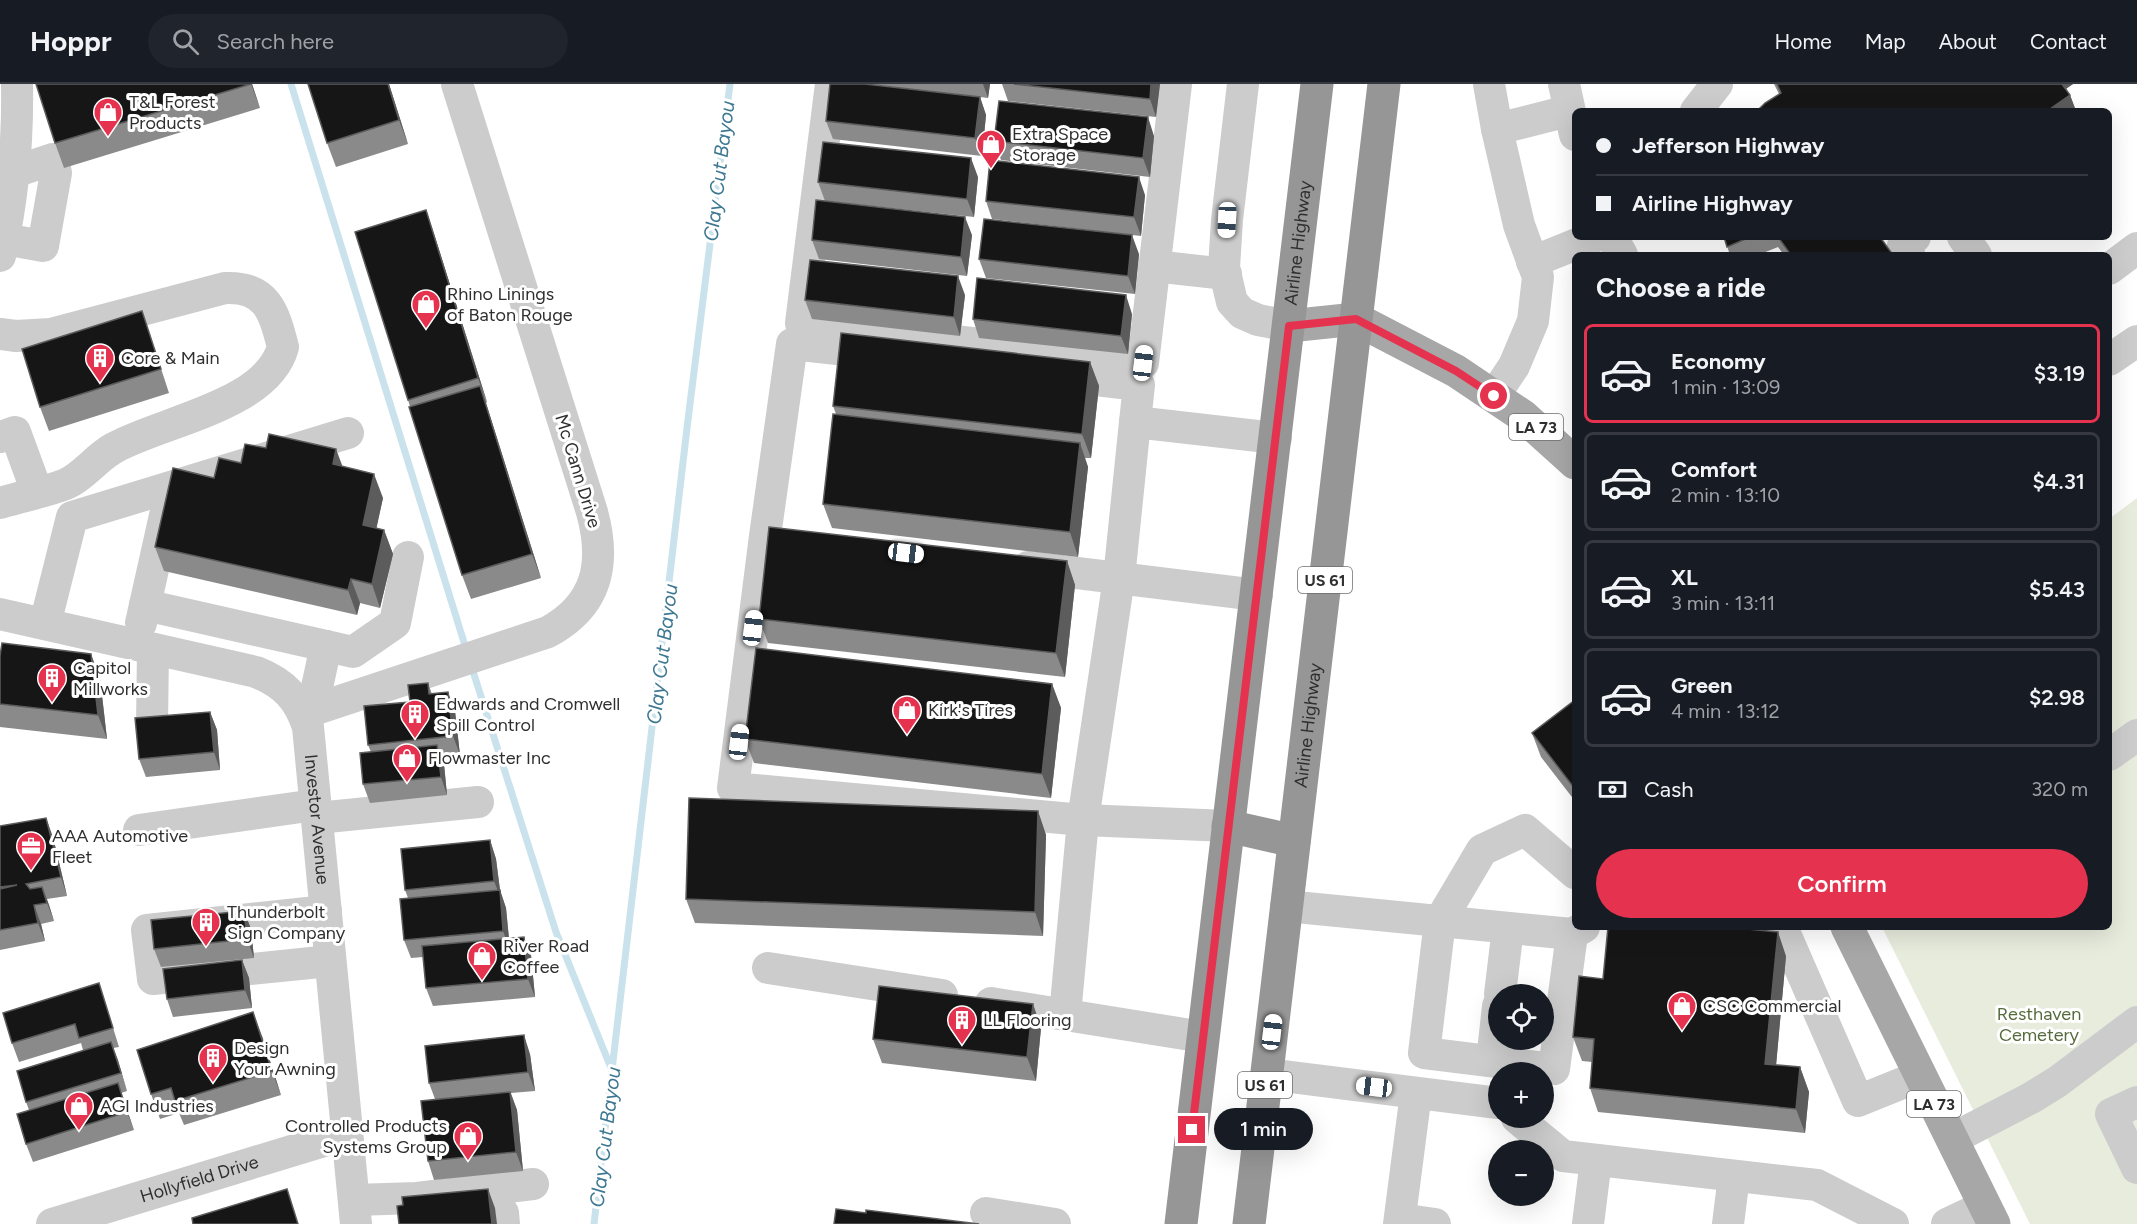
<!DOCTYPE html>
<meta charset="utf-8">
<style>
body{margin:0;font-family:Figtree,sans-serif;background:#20242c;color:#f1f3f6;height:100vh;display:flex;flex-direction:column;font-size:22px;white-space:nowrap}
*{box-sizing:border-box;margin:0}
p{font-size:20px;color:#9ea1a6}
.icon{flex:none;width:33px;height:33px;fill:none;stroke:currentColor;stroke-width:2;stroke-linecap:round;stroke-linejoin:round}
.map{position:relative;flex:1;overflow:hidden}
.drawer{position:absolute;left:1572px;top:168px;width:540px;height:678px;display:flex;flex-direction:column;background:#171b24;border-radius:9px;box-shadow:0 6px 24px #0002}
.drawer>*{flex:none}
.hud{position:absolute;left:1572px;top:24px;width:540px;height:132px;border-radius:9px;box-shadow:0 6px 24px #0002;display:grid;align-content:center;height:132px;padding:0 24px;background:#171b24}
.tools{position:absolute;left:1488px;top:900px;display:grid;gap:12px}
.tools a{display:grid;place-items:center;width:66px;height:66px;border-radius:50%;background:#171b24;box-shadow:0 6px 24px #0002;font-size:30px}
.end{position:absolute;width:27px;height:27px;margin:-14px;border:8px solid #e5334f;background:#fff;box-shadow:0 0 0 3px #fff}
.from{border-radius:50%}
.bubble{position:absolute;height:42px;border-radius:21px;background:#171b24;box-shadow:0 6px 24px #0002;font-size:20px;font-weight:600;line-height:42px;text-align:center}
.car{position:absolute;width:18px;height:36px;margin:-18px -9px;border-radius:8px;box-shadow:0 0 4px 2px #0007;background:linear-gradient(#fff 24%,#345 0 40%,#fff 0 76%,#345 0 86%,#fff 0)}
.hud b{display:flex;align-items:center;gap:21px;height:57px;font-size:22px}
.hud b+b{border-top:2px solid #363941}
.hud i{width:15px;height:15px;background:#f1f3f6}
ul{padding:0;list-style:none}
li{display:flex;align-items:center;gap:18px;height:99px;margin:0 12px 9px;padding:0 12px;border:3px solid #363941;border-radius:9px}
li div{flex:1}
li b{display:block;font-size:22px}
li em{font-style:normal;font-weight:600}
li.on{border-color:#e5334f}
li>.icon{width:54px;height:54px;stroke-width:1.5}
h2{padding:0 24px;font-size:27px;line-height:72px}
.pay{display:flex;align-items:center;gap:15px;height:66px;padding:0 24px;font-size:22px}
.pay p{margin-inline-start:auto}
.primary-button{display:flex;gap:12px;margin-top:auto;padding:12px 24px}
.primary-button a{flex:1;height:69px;border-radius:36px;background:#e5334f;color:#fff;font-size:24px;font-weight:600;line-height:69px;text-align:center}
header{display:flex;align-items:center;gap:36px;box-sizing:border-box;height:84px;padding:0 30px;background:#171b24;border-bottom:2px solid #363941}
header strong{font-size:28px}
nav{display:flex;gap:33px;margin-inline-start:auto;font-size:21px}
.search{width:420px;height:54px;background:#20242c;display:flex;align-items:center;gap:15px;box-sizing:border-box;padding:0 21px;border-radius:33px;color:#9ea1a6;font-size:22px}
.map>svg:first-child{display:block}
.green{fill:#e7ecdd}
.lines{fill:none;stroke-linecap:round;stroke-linejoin:round}
.stream{stroke:#cae2ec;stroke-width:7}
.minor{stroke:#ccc;stroke-width:32}
.major{stroke:#a7a7a7;stroke-width:33}
.highway{stroke:#969696;stroke-width:33}
.wall{fill:#8a8a8a}
.shaded-wall{fill:#5c5c5c}
.building{fill:#161616;stroke:#5c5c5c;stroke-width:1.5}
.route{stroke:#e5334f;stroke-width:8}
.labels{text-anchor:middle;dominant-baseline:central;stroke-width:6;stroke-linejoin:round;paint-order:stroke}
.shield{fill:#fff;stroke:#6d6d6d;stroke-width:1.5}
.shield-label{font-size:16px;font-weight:bold;fill:#2f2f2f}
.poi-label{font-size:18px;fill:#2f2f2f;stroke:#fff;text-anchor:start}
.street-label{font-size:18px;fill:#2f2f2f;stroke:#fff}
.park-label{font-size:18px;fill:#566b3c;stroke:#fff}
.water-label{font-size:20px;font-style:italic;fill:#3d7892;stroke:#fff}
</style>
<header>
<strong>Hoppr</strong>
<div class="search"><svg class="icon" aria-label="search" viewBox="0 0 24 24"><circle cx="10" cy="10" r="6"/><path d="M15 15l6 6"/></svg>Search here</div>
<nav><a>Home</a><a>Map</a><a>About</a><a>Contact</a></nav>
</header>
<div class="map">
<svg width="2137" height="1140" viewBox="0 0 2137 1140">
<rect width="100%" height="100%" fill="#fff"/>
<path class="green" d="M2137,414V1140H2030L1882,843H2109V435Z"/>
<g class="lines">
<path class="stream" d="M291,0L467,568
M471,581L556,848L611,984
M594,1140L687,344L730,0"/>
<g class="minor">
<path d="M831,0L801,239L1143,279L1176,0"/>
<path d="M1243,0L1227,136L1224,184L1232,218L1242,229L1258,236L1289,242"/>
<path d="M1489,0L1497,45L1519,141L1538,193L1533,237L1514,282L1494,312"/>
<path d="M1564,0L1575,51"/>
<path d="M1696,27L1717,0"/>
<path d="M1497,45L1568,27"/>
<path d="M1612,153L1622,171"/>
<path d="M1963,153L1976,171"/>
<path d="M4,155L43,162L56,89L53,75L14,88"/>
<path d="M1909,169L1903,162L1915,153"/>
<path d="M0,172C13,115 18,58 17,0"/>
<path d="M1532,178L1594,153"/>
<path d="M1154,182L1226,190"/>
<path d="M2109,185L2137,164"/>
<path d="M0,250L16,252L51,250L225,204C267,202 274,228 283,263C267,322 162,337 114,364C97,373 84,392 66,400C46,408 22,412 0,419"/>
<path d="M882,270L792,260L765,452L733,704L1083,736L1228,742"/>
<path d="M2109,276L2137,257"/>
<path d="M1053,291L1139,301L1135,338L1276,354"/>
<path d="M0,353L15,348L37,408"/>
<path d="M1028,483L1257,511"/>
<path d="M145,521L353,568L395,539L408,473"/>
<path id="s1" d="M0,530L256,588C284,599 299,615 308,643L356,1140"/>
<path d="M141,539L166,427"/>
<path d="M45,540L72,433L348,349"/>
<path d="M312,626L326,562"/>
<path d="M304,629L548,548C598,521 606,479 592,428L457,0"/>
<path d="M152,642L153,565"/>
<path d="M2109,671L2137,651"/>
<path d="M317,734L478,718"/>
<path d="M139,746L315,721"/>
<path d="M1286,822L1572,850L1584,843"/>
<path d="M326,827L147,846L153,895L330,877"/>
<path d="M1782,843L1858,1017L1920,992"/>
<path d="M1572,850L1554,985L1424,969L1440,837L1482,766L1525,746L1575,789"/>
<path d="M768,884L942,911"/>
<path d="M1500,910L1508,844"/>
<path d="M991,919L1203,953"/>
<path d="M1065,931L1083,736L1119,494L1135,338"/>
<path d="M1492,977L1498,922"/>
<path d="M1267,990L1498,1019"/>
<path d="M2137,1018L2111,1030L2137,1084"/>
<path d="M1517,1034L1563,1072L1817,1101L1893,1140"/>
<path d="M1952,1055L2031,1014L2057,998L2137,938"/>
<path d="M354,1116L417,1114L533,1100"/>
<path d="M503,1129L504,1140"/>
<path d="M986,1129L1055,1140"/>
<path d="M1400,1135L1435,1140"/>
<path id="s2" d="M52,1140L347,1050"/>
<path d="M1399,1140L1416,1009"/>
<path d="M1588,1140L1596,1076"/>
<path d="M1728,1140L1734,1092"/>
<path d="M1947,1140L1985,1122"/>
</g>
<path class="major" d="M1289,242L1356,235L1456,287L1523,332L1575,379
M1847,843L1994,1140"/>
<g class="highway">
<path d="M1228,742L1294,757"/>
<path id="s3" d="M1181,1140L1317,0"/>
<path id="s4" d="M1249,1140L1384,0"/>
</g>
</g>
<path class="wall" d="M252,0L260,24L64,84L55,59Z
M389,0L408,60L336,83L327,59Z
M830,0H990L988,14L980,13L986,31L982,72L833,55L826,37Z
M1002,0H1160L1156,33L1008,17Z
M1774,0H2073L2066,5L2070,11L2076,27H1757L1779,10Z
M1154,52L1150,93L1001,76L994,57Z
M978,93L974,133L825,117L818,98Z
M1145,111L1141,152L992,135L986,117Z
M426,126L434,150L487,318L486,319L541,494L471,515L462,491L408,316Z
M972,151L967,192L819,175L812,156Z
M1724,153H1880L1893,171H1784L1778,163L1758,171H1730Z
M1139,170L1135,210L986,194L979,175Z
M965,211L960,252L812,235L805,216Z
M1132,230L1128,270L979,254L973,235Z
M150,251L169,309L49,347L40,323Z
M1090,278L1099,302L1091,374H1085L1088,383L1078,473L832,444L823,420L836,330L833,322Z
M241,379L343,382L383,414L376,444L384,446L393,470L380,524L360,519L357,531L164,487L155,463L214,394Z
M1067,477L1075,501L1065,593L768,559L759,535Z
M0,572L100,594L107,655L0,643Z
M428,599L432,610L455,627L460,671L442,673L444,680L447,711L370,719L363,700L371,668L368,661Z
M1052,600L1061,624L1051,714L754,679L745,655Z
M1575,616V717L1541,673L1532,649Z
M210,628L217,646L220,686L146,693L139,675Z
M1038,727L1046,751L1043,852L695,839L686,815Z
M0,742L53,753L67,812L47,815L54,837L41,840L45,857L0,866Z
M490,756L496,775L500,806L506,824L509,854L524,853L531,871L535,913L433,922L426,904L423,873L411,874L404,856L408,814L405,806Z
M244,827L251,845L254,874L161,883L154,865Z
M1786,872L1776,981L1800,983L1809,1008L1805,1049L1598,1028L1590,1004L1592,978L1582,977L1573,953L1603,895Z
M242,876L249,894L252,924L173,933L167,915Z
M105,918L119,963L113,964L127,1007L121,1009L134,1046L33,1078L26,1060L29,1026L26,1018L83,966L81,959L19,978L12,959Z
M1033,920L1041,944L1036,997L882,979L873,955Z
M262,952L281,1011L184,1041L179,1029L160,1035L151,1010Z
M530,970L535,1007L511,1009L517,1026L523,1087L434,1096L428,1077L435,1015L429,999Z"/>
<path class="shaded-wall" d="M251,0H252L260,24Z
M388,0H389L408,60L399,36Z
M983,0H990L988,14Z
M1151,0H1160L1156,33L1150,15Z
M2058,0H2073L2061,8Z
M2070,11L2076,27H2047Z
M980,13L986,31L982,72L975,54Z
M1148,33L1154,52L1150,93L1143,74Z
M971,74L978,93L974,133L967,115Z
M1139,93L1145,111L1141,152L1134,133Z
M426,126L434,150L487,318L478,294Z
M965,133L972,151L967,192L961,173Z
M1132,151L1139,170L1135,210L1128,192Z
M958,192L965,211L960,252L954,233Z
M1126,211L1132,230L1128,270L1121,252Z
M1090,278L1099,302L1091,374L1082,350Z
M480,302L488,326L541,494L532,470Z
M1080,359L1088,383L1078,473L1070,448Z
M336,365L345,389L333,380Z
M374,390L383,414L372,465L363,441Z
M384,446L393,470L380,524L372,500Z
M1067,477L1075,501L1065,593L1056,569Z
M351,495L360,519L357,531L348,506Z
M91,570L100,594L107,655L98,631Z
M1052,600L1061,624L1051,714L1042,690Z
M448,608L455,627L460,671L453,652Z
M210,628L217,646L220,686L214,668Z
M437,661L444,680L447,711L441,693Z
M1038,727L1046,751L1043,852L1035,828Z
M46,734L53,753L67,812L61,793Z
M490,756L496,775L500,806L506,824L510,866L503,847L501,815L494,797Z
M42,803L49,821L54,837L47,819Z
M34,821L41,840L45,857L38,839Z
M244,827L251,845L254,874L247,855Z
M1778,848L1786,872L1774,1004L1765,980Z
M524,853L531,871L535,913L528,895Z
M242,876L249,894L252,924L245,906Z
M1033,920L1041,944L1036,997L1027,973Z
M253,928L262,952L281,1011L272,987Z
M524,951L530,970L535,1007L528,988Z
M111,958L118,976L127,1007L121,989Z
M1800,983L1809,1008L1805,1049L1796,1025Z
M118,999L124,1017L134,1046L127,1028Z
M510,1008L517,1026L523,1087L516,1068Z
M488,1105L495,1124L497,1140H492Z"/>
<path class="building" d="M36,0H251L55,59Z
M308,0H388L399,36L327,59Z
M830,0H865L980,13L975,54L826,37Z
M1014,0H1151L1150,15Z
M1777,0H2062L2070,11L2047,27H1757L1765,19L1781,9Z
M999,17L1148,33L1143,74L994,57Z
M823,58L971,74L967,115L818,98Z
M990,76L1139,93L1134,133L986,117Z
M816,116L965,133L961,173L812,156Z
M426,126L478,294L408,316L355,148Z
M984,135L1132,151L1128,192L979,175Z
M1724,153H1750L1727,163Z
M1778,153H1880L1893,171H1791Z
M810,176L958,192L954,233L805,216Z
M977,194L1126,211L1121,252L973,235Z
M142,227L161,285L40,323L22,265Z
M841,249L1090,278L1082,350L833,322Z
M480,302L532,470L462,491L409,323Z
M833,330L1080,359L1070,448L823,420Z
M269,350L336,365L333,380L374,390L363,441L384,446L372,500L351,495L348,506L155,463L173,384L214,394L219,374L241,379L245,360L266,364Z
M769,443L1067,477L1056,569L759,535Z
M2,559L91,570L98,631L0,620V572Z
M756,564L1052,600L1042,690L745,655Z
M428,599L429,610L448,608L453,652L368,661L364,622L410,618L408,601Z
M1575,616V705L1532,649Z
M210,628L214,668L139,675L135,634Z
M437,661L441,693L363,700L360,669Z
M689,714L1038,727L1035,828L686,815Z
M46,734L61,793L26,800L30,805L42,803L47,819L34,821L38,839L0,846V805L17,801L0,803V742Z
M490,756L494,797L405,806L401,765Z
M500,806L503,847L404,856L400,815Z
M244,827L247,855L154,865L151,836Z
M1608,843H1727L1778,848L1765,980L1800,983L1796,1025L1590,1004L1594,955L1573,953L1579,892L1603,895Z
M524,853L528,895L426,904L422,862Z
M242,876L245,906L167,915L163,885Z
M99,899L113,944L79,954L75,940L12,959L3,929Z
M879,902L1033,920L1027,973L873,955Z
M253,928L272,987L175,1017L171,1004L151,1010L137,966Z
M524,951L528,988L429,999L425,962Z
M111,958L121,989L26,1018L17,987Z
M118,999L127,1028L26,1060L17,1030Z
M510,1008L516,1068L428,1077L421,1017Z
M287,1105L298,1140H193L192,1134Z
M488,1105L492,1140H399L397,1122L403,1121L402,1113Z
M836,1125L866,1129V1126L979,1140H834Z"/>
<g class="lines">
<path class="route" d="M1192,1046L1289,242L1356,235L1456,287L1494,312"/>
</g>
<defs>
<g id="shop-pin" transform="scale(1.5)"><path d="M0 17L-7.5 6A9.5 9.5 0 1 1 7.5 6Z" fill="#e5334f" stroke="#fff"/><path d="M-5-2.5h2.3a2.7 3.5 0 0 1 5.4 0H5L5.5 6h-11ZM-1.5-2.5h3a1.5 2.3 0 0 0-3 0Z" fill="#fff"/></g>
<g id="building-pin" transform="scale(1.5)"><path d="M0 17L-7.5 6A9.5 9.5 0 1 1 7.5 6Z" fill="#e5334f" stroke="#fff"/><path d="M-4-6H4V6H1V3H-1V6H-4ZM-2.5-4.3h1.7v1.8h-1.7ZM.8-4.3h1.7v1.8H.8ZM-2.5-1h1.7V.8h-1.7ZM.8-1h1.7V.8H.8Z" fill="#fff"/></g>
<g id="office-pin" transform="scale(1.5)"><path d="M0 17L-7.5 6A9.5 9.5 0 1 1 7.5 6Z" fill="#e5334f" stroke="#fff"/><path d="M-6-3h4V-5.5h4V-3h4V5H-6ZM-1-4.5V-3h2v-1.5ZM-6 0V1H6V0Z" fill="#fff"/></g>
</defs>
<g fill-rule="evenodd">
<use href="#shop-pin" x="108" y="28"/>
<use href="#shop-pin" x="991" y="60"/>
<use href="#shop-pin" x="426" y="220"/>
<use href="#building-pin" x="100" y="274"/>
<use href="#building-pin" x="52" y="594"/>
<use href="#shop-pin" x="907" y="626"/>
<use href="#building-pin" x="415" y="630"/>
<use href="#shop-pin" x="407" y="674"/>
<use href="#office-pin" x="31" y="762"/>
<use href="#building-pin" x="206" y="838"/>
<use href="#shop-pin" x="482" y="872"/>
<use href="#shop-pin" x="1682" y="922"/>
<use href="#building-pin" x="962" y="936"/>
<use href="#building-pin" x="213" y="974"/>
<use href="#shop-pin" x="79" y="1022"/>
<use href="#shop-pin" x="468" y="1052"/>
</g>
<g class="labels">
<g class="shield">
<rect x="1509" y="330" width="54" height="26" rx="4.5"/>
<rect x="1298" y="483" width="54" height="26" rx="4.5"/>
<rect x="1238" y="988" width="54" height="26" rx="4.5"/>
<rect x="1907" y="1007" width="54" height="26" rx="4.5"/>
</g>
<g class="shield-label">
<text x="1536" y="343">LA 73</text>
<text x="1325" y="496">US 61</text>
<text x="1265" y="1001">US 61</text>
<text x="1934" y="1020">LA 73</text>
</g>
<g class="poi-label">
<text x="129" y="18">T&amp;L Forest<tspan x="129" dy="21">Products</tspan></text>
<text x="1012" y="50">Extra Space<tspan x="1012" dy="21">Storage</tspan></text>
<text x="447" y="210">Rhino Linings<tspan x="447" dy="21">of Baton Rouge</tspan></text>
<text x="121" y="274">Core &amp; Main</text>
<text x="73" y="584">Capitol<tspan x="73" dy="21">Millworks</tspan></text>
<text x="436" y="620">Edwards and Cromwell<tspan x="436" dy="21">Spill Control</tspan></text>
<text x="928" y="626">Kirk's Tires</text>
<text x="428" y="674">Flowmaster Inc</text>
<text x="52" y="752">AAA Automotive<tspan x="52" dy="21">Fleet</tspan></text>
<text x="227" y="828">Thunderbolt<tspan x="227" dy="21">Sign Company</tspan></text>
<text x="503" y="862">River Road<tspan x="503" dy="21">Coffee</tspan></text>
<text x="1703" y="922">CSC Commercial</text>
<text x="983" y="936">LL Flooring</text>
<text x="234" y="964">Design<tspan x="234" dy="21">Your Awning</tspan></text>
<text x="100" y="1022">AGI Industries</text>
<text x="447" y="1042" text-anchor="end">Controlled Products<tspan x="447" dy="21">Systems Group</tspan></text>
</g>
<g class="street-label">
<text stroke="none"><textPath href="#s3" startOffset="988">Airline Highway</textPath></text>
<text transform="translate(578 387) rotate(73)">Mc Cann Drive</text>
<text stroke="none"><textPath href="#s4" startOffset="502">Airline Highway</textPath></text>
<text stroke="none"><textPath href="#s1" startOffset="434">Investor Avenue</textPath></text>
<text stroke="none"><textPath href="#s2" startOffset="154">Hollyfield Drive</textPath></text>
</g>
<g class="park-label">
<text x="2039" y="930">Resthaven<tspan x="2039" dy="21">Cemetery</tspan></text>
</g>
<g class="water-label">
<text transform="translate(719 87) rotate(-83)">Clay Cut Bayou</text>
<text transform="translate(662 570) rotate(-83)">Clay Cut Bayou</text>
<text transform="translate(605 1053) rotate(-83)">Clay Cut Bayou</text>
</g>
</g>
</svg>
<div class="tools">
<a><svg class="icon" aria-label="locate" viewBox="0 0 24 24"><circle cx="12" cy="12" r="6"/><path d="M12 2v4M12 18v4M2 12h4M18 12h4"/></svg></a>
<a>+</a>
<a>−</a>
</div>
<i class="end from" style="left:1494px;top:312px"></i>
<i class="end" style="left:1192px;top:1046px"></i>
<div class="bubble" style="left:1214px;top:1024px;width:99px">1 min</div>
<i class="car" style="left:1227px;top:136px;rotate:183deg"></i>
<i class="car" style="left:1143px;top:279px;rotate:7deg"></i>
<i class="car" style="left:906px;top:469px;rotate:97deg"></i>
<i class="car" style="left:753px;top:544px;rotate:7deg"></i>
<i class="car" style="left:739px;top:658px;rotate:7deg"></i>
<i class="car" style="left:1272px;top:948px;rotate:7deg"></i>
<i class="car" style="left:1374px;top:1003px;rotate:277deg"></i>
<div class="hud">
<b><i class="from"></i>Jefferson Highway</b>
<b><i></i>Airline Highway</b>
</div>
<section class="drawer">
<h2>Choose a ride</h2>
<ul>
<li class="on"><svg class="icon" aria-label="car" viewBox="0 0 24 24"><path d="M5 17H2v-5l4-1 3-4h7l3 4 3 1v5h-3M9 17h6M6 11h13"/><circle cx="7" cy="17" r="2"/><circle cx="17" cy="17" r="2"/></svg><div><b>Economy</b><p>1 min · 13:09</p></div><em>$3.19</em></li>
<li><svg class="icon" aria-label="car" viewBox="0 0 24 24"><path d="M5 17H2v-5l4-1 3-4h7l3 4 3 1v5h-3M9 17h6M6 11h13"/><circle cx="7" cy="17" r="2"/><circle cx="17" cy="17" r="2"/></svg><div><b>Comfort</b><p>2 min · 13:10</p></div><em>$4.31</em></li>
<li><svg class="icon" aria-label="car" viewBox="0 0 24 24"><path d="M5 17H2v-5l4-1 3-4h7l3 4 3 1v5h-3M9 17h6M6 11h13"/><circle cx="7" cy="17" r="2"/><circle cx="17" cy="17" r="2"/></svg><div><b>XL</b><p>3 min · 13:11</p></div><em>$5.43</em></li>
<li><svg class="icon" aria-label="car" viewBox="0 0 24 24"><path d="M5 17H2v-5l4-1 3-4h7l3 4 3 1v5h-3M9 17h6M6 11h13"/><circle cx="7" cy="17" r="2"/><circle cx="17" cy="17" r="2"/></svg><div><b>Green</b><p>4 min · 13:12</p></div><em>$2.98</em></li>
</ul>
<div class="pay"><svg class="icon" aria-label="cash" viewBox="0 0 24 24"><path d="M3 7h18v10H3z"/><circle cx="12" cy="12" r="2"/></svg>Cash<p>320 m</p></div>
<div class="primary-button"><a>Confirm</a></div>
</section>
</div>
